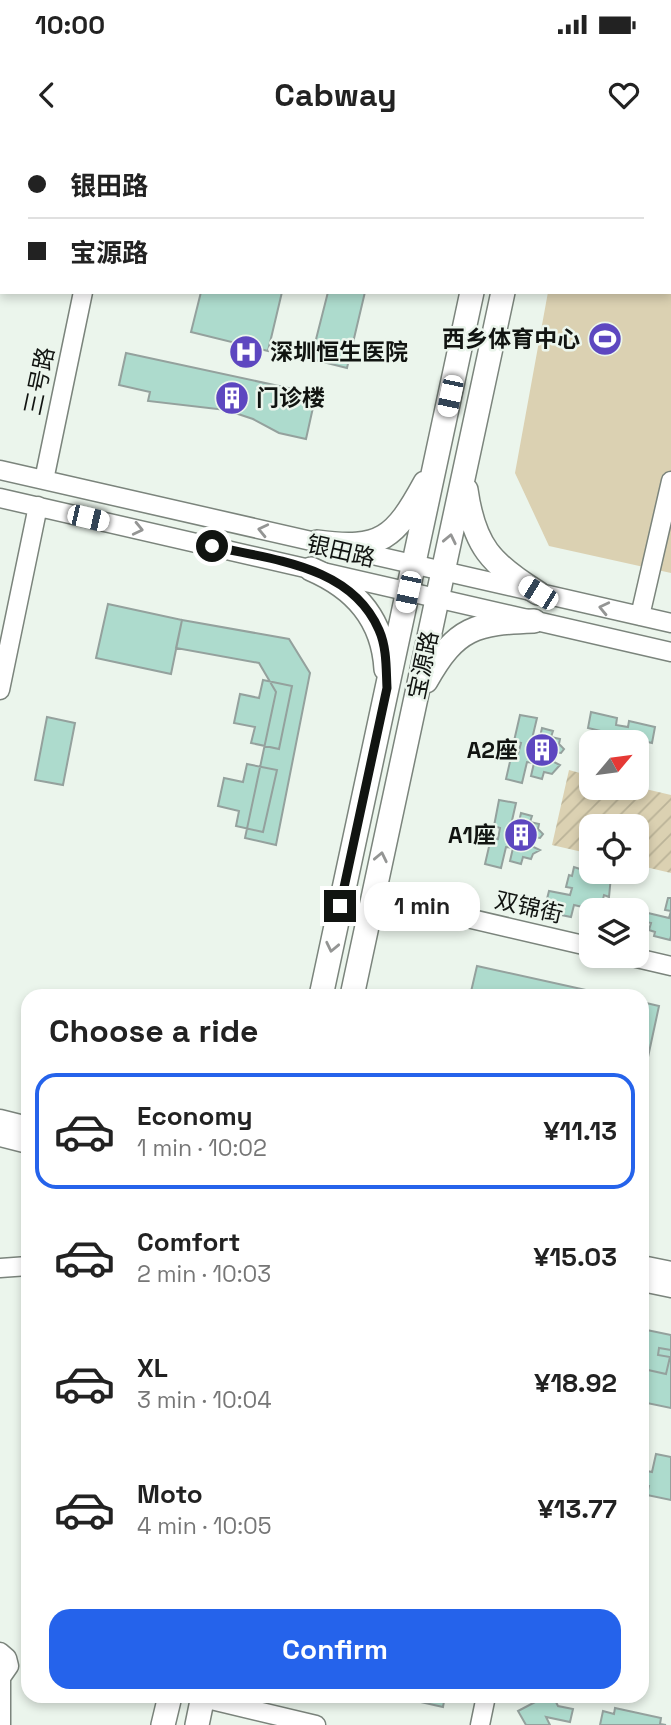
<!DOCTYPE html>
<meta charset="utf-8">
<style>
body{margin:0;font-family:"Space Grotesk","Noto Sans SC",sans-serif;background:#f6f6f6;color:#222;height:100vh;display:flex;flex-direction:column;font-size:26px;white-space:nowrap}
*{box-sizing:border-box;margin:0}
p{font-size:23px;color:#767676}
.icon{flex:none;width:38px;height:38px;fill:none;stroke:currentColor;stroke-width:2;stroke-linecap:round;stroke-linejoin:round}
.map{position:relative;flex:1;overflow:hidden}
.drawer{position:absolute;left:21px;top:849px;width:628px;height:714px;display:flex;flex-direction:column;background:#fff;border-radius:21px;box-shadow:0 4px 10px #0003}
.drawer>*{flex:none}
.banner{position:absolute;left:0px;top:0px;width:672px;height:154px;box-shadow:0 4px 10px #0003;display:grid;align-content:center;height:154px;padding:0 28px;background:#fff}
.needle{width:46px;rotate:61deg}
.fabs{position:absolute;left:579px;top:590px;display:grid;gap:14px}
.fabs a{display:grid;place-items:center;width:70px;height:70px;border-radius:14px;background:#fff;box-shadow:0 4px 10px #0003;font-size:35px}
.end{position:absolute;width:32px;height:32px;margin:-16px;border:9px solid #111411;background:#fff;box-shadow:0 0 0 4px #fff}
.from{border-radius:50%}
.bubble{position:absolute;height:49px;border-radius:21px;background:#fff;box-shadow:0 4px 10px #0003;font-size:23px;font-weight:600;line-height:49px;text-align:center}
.car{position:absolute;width:21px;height:42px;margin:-21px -10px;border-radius:9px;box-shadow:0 0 5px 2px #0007;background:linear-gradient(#fff 24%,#345 0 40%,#fff 0 76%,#345 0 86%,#fff 0)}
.banner b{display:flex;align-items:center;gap:24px;height:66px;font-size:26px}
.banner b+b{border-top:2px solid #e0e0e0}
.banner i{width:18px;height:18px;background:#222}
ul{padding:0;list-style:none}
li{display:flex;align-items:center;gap:21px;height:116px;margin:0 14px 10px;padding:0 14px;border:4px solid transparent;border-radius:21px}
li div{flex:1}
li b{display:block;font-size:26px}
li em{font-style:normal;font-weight:600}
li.on{border-color:#2563eb}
li>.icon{width:63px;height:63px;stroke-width:1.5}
h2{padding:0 28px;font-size:32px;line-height:84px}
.cta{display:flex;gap:14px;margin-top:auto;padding:14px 28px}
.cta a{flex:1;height:80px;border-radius:21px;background:#2563eb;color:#fff;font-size:28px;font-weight:600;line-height:80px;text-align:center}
.status{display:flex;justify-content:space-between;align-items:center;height:49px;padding:0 35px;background:#fff;direction:ltr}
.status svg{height:19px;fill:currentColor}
header{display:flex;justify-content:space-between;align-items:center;height:91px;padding:0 28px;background:#fff;font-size:32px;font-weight:600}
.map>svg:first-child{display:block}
.park{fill:#dbd1b2}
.garden{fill:url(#garden-furrows)}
.building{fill:#addbcd;stroke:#94a19d;stroke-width:2}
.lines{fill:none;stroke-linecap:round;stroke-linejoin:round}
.minor-casing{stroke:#7b847c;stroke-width:21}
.major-casing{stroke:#7b847c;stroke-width:26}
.minor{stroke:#fff;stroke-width:18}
.major{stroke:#fff;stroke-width:23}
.oneway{stroke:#949594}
.route{stroke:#111411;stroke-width:9}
.labels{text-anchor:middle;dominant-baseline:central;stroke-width:5;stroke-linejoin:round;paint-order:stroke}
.poi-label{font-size:23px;font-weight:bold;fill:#111411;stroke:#ebf5ec;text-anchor:end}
.street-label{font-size:23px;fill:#111411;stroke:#ebf5ec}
</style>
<div class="status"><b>10:00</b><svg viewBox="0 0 49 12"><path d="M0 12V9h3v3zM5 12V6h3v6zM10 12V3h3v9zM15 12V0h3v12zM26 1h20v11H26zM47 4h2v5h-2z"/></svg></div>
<header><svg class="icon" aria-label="back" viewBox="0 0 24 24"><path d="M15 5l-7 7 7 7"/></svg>Cabway<svg class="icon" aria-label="heart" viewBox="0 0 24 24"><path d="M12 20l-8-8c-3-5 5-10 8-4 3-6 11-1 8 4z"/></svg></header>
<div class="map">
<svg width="671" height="1585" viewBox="0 0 671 1585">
<defs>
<pattern id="garden-furrows" width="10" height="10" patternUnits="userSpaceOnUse" patternTransform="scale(1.75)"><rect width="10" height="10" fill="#dbd1b2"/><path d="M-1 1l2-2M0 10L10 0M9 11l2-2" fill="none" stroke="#bbb398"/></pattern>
</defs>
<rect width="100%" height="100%" fill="#ebf5ec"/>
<path class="park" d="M576,0H671V433L549,406L515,333L548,152H670V2Z"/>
<path class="garden" d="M569,630L591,636L592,648L637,647L671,655V733L637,725V686H592L591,714L552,705Z"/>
<path class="building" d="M201,152H282L268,211L191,192Z
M328,152H365L347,228L311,219Z
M126,213L316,254L306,299L279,293L253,279L226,270L148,261L150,252L119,245Z
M108,464L182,480L171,534L96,518Z
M182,480L289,499L310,533L276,705L245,698L276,552L259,523L176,508Z
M263,540L292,546L279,609L251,603L255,587L234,583L240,554L259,558Z
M591,572L617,578L616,585L628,587L629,581L655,587L652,603L631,598L630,602H593L594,597L607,600L609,593L588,588Z
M520,575L537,578L532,599L539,601L542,588L553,591L551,597L560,599L559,604L564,609L561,613L548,611L546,618L560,625L552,634L544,632L542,639L531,636L534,623L527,622L522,643L506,639L512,613L518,614L521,603L514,601Z
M47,577L75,583L63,645L35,640Z
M247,624L277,630L263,692L236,686L239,671L218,666L224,638L243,642Z
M499,660L516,663L511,685L518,686L521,673L532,676L530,682L539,684L538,689L543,694L540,698L527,696L525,703L540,710L533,714L531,719L523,717L521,724L510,721L513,708L506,707L501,728L485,724L491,698L498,699L500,688L494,686Z
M584,723L589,726L587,740L594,741L596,732H605V734L611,736L609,757L604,755L602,763L623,770H595L574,765L571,777L556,774L557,769L550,767L552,761L547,759L549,751L570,755L572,748L566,747L569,735L572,736L574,727L580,729Z
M668,758H671V796L670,800L654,796L655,792L649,790L651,783L646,782L648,773L669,778L671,771L665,770Z
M477,826L613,856H470Z
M642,862L659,866L642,945Z
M642,1189L671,1195V1268L642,1262Z
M642,1189L671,1195V1210L659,1208L658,1215L670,1217L666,1234L648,1230L646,1238L642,1237Z
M656,1314L671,1317V1360L647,1355L649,1346L642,1344V1330L652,1332Z
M394,1556H445L443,1567Z
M537,1556H553L558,1566L573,1569L570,1582L546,1577L550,1585H526L518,1571L539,1560Z
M615,1568L661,1578L660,1584L666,1585H600L603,1571L614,1574Z"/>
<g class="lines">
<g class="minor-casing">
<path id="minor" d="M114,2L115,0
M0,330L671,483
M44,340L83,152
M0,358L671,512
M640,476L671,341
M0,550L38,366
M373,756L592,807
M628,816L671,826
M0,979L28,986
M0,997L28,1004
M642,1125L671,1131
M0,1128L28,1126
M642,1142L671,1148
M0,1512L7,1518L9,1526L0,1539
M1,1538V1585
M203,1558L316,1585
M480,1585L486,1556"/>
</g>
<g class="major-casing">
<path id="major" d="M504,2V0
M535,2L536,0
M466,350C474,406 491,424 538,453
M317,402C381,411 395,398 425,343
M311,429C355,448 383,479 386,529
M426,541C456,487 476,483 534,481
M321,856L472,152
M352,856L503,152
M163,1585L170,1556
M197,1585L203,1556"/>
</g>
<use href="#minor" class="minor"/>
<use href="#major" class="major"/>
</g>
<defs><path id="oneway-chevron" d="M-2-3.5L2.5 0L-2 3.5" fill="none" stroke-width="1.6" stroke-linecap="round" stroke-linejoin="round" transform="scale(1.75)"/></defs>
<g class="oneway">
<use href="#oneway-chevron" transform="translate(138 389) rotate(13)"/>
<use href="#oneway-chevron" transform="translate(263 390) rotate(-167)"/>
<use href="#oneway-chevron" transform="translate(450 399) rotate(-78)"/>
<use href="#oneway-chevron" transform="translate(604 468) rotate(-167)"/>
<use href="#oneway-chevron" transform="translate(381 717) rotate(-78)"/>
<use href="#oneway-chevron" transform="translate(332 807) rotate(102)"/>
</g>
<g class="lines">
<path class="route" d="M212,406C272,420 351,425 379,490C387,508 386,529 387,548L340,766"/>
</g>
<defs>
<g id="stadium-disc" transform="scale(1.75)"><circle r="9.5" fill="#5d47c0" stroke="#ebf5ec"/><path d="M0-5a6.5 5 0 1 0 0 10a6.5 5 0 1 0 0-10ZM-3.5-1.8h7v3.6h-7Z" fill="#fff"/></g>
<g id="hospital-disc" transform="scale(1.75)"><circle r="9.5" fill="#5d47c0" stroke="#ebf5ec"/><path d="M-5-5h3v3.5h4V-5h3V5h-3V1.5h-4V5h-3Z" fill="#fff"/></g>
<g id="building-disc" transform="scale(1.75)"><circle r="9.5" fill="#5d47c0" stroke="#ebf5ec"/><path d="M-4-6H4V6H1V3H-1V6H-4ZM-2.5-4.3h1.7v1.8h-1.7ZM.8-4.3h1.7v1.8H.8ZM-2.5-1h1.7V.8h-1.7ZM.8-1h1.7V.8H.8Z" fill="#fff"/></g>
</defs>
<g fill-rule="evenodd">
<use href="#stadium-disc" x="605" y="199"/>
<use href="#hospital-disc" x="246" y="212"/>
<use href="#building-disc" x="232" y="258"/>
<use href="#building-disc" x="542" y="610"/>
<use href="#building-disc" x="521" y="695"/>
</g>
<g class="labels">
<g class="poi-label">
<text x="580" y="199">西乡体育中心</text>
<text x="270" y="212" text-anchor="start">深圳恒生医院</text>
<text x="256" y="258" text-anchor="start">门诊楼</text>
<text x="518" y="610">A2座</text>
<text x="496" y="695">A1座</text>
</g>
<g class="street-label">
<text transform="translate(39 241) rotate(-78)">三号路</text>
<text transform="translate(341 411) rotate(13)">银田路</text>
<text transform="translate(423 525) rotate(-78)">宝源路</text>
<text transform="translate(529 767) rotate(13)">双锦街</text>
</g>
</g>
</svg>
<div class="fabs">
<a><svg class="needle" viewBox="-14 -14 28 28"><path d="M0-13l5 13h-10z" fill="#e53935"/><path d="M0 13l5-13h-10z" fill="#767676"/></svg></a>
<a><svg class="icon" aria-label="locate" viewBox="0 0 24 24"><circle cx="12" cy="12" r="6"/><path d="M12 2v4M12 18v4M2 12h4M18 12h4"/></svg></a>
<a><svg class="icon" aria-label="layers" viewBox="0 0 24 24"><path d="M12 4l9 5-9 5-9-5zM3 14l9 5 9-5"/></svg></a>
</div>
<i class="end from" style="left:212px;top:406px"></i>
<i class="end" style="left:340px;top:766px"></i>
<div class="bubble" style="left:364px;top:742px;width:116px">1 min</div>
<i class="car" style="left:450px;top:256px;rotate:192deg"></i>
<i class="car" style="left:88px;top:378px;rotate:103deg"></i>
<i class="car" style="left:408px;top:452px;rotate:192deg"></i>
<i class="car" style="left:538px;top:453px;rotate:302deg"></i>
<div class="banner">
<b><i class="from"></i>银田路</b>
<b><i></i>宝源路</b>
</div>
<section class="drawer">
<h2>Choose a ride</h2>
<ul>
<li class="on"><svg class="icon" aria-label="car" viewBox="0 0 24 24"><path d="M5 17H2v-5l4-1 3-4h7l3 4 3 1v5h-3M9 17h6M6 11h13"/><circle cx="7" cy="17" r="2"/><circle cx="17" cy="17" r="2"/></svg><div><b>Economy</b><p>1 min · 10:02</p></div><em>¥11.13</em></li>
<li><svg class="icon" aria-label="car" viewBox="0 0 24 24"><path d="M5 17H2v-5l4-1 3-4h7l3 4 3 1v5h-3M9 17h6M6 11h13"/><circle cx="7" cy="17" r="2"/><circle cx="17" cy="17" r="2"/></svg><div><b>Comfort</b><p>2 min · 10:03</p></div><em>¥15.03</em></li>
<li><svg class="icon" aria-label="car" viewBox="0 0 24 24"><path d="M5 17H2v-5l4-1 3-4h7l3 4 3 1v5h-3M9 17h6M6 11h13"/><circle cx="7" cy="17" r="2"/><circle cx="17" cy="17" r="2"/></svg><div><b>XL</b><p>3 min · 10:04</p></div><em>¥18.92</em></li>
<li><svg class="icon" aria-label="car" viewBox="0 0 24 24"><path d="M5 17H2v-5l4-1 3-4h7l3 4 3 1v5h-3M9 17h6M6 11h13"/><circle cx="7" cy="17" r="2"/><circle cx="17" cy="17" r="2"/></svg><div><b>Moto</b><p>4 min · 10:05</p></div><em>¥13.77</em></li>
</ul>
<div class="cta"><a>Confirm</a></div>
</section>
</div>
